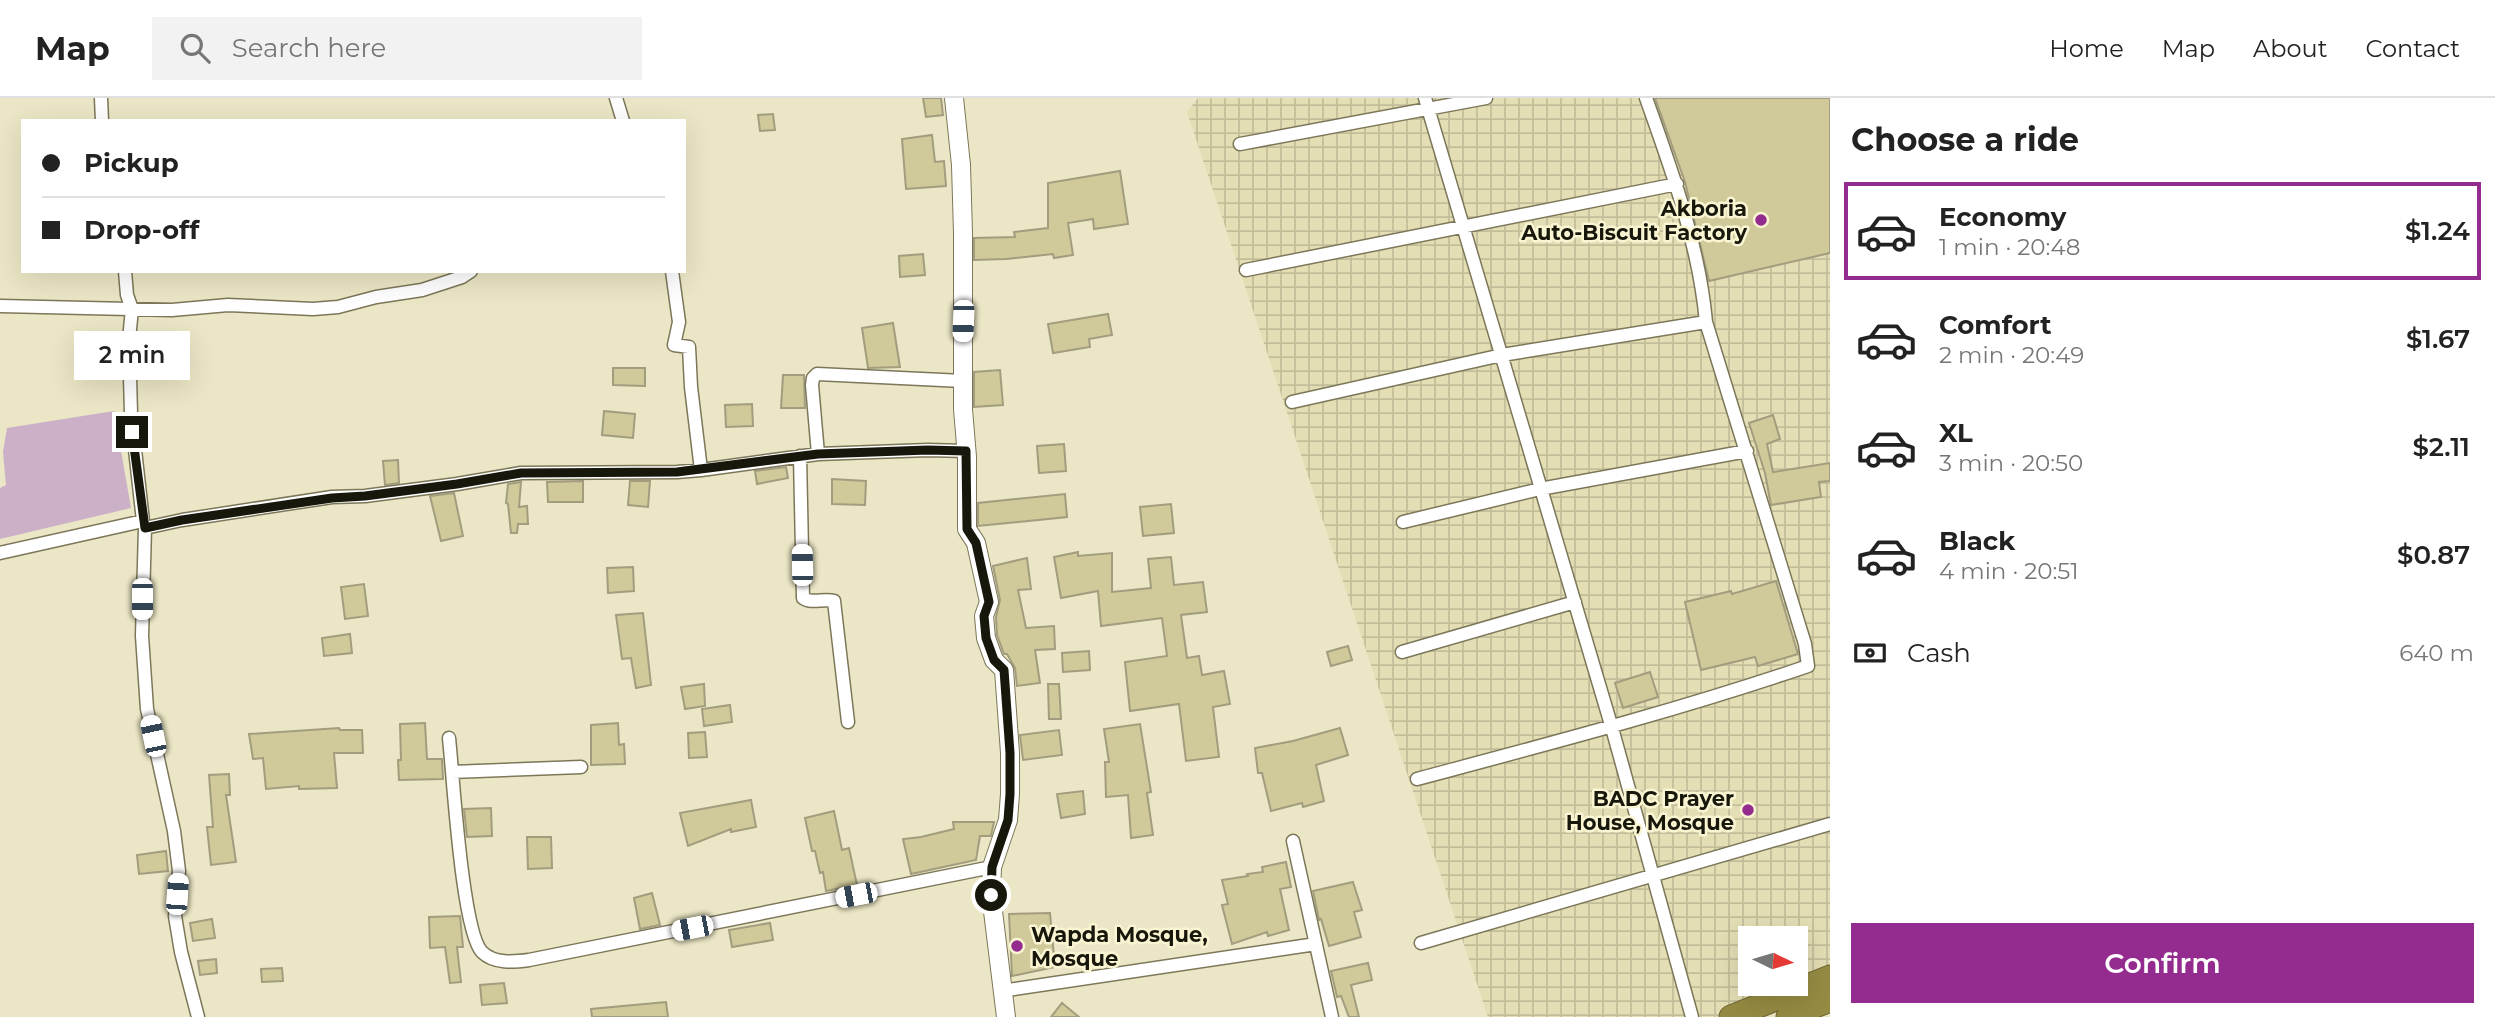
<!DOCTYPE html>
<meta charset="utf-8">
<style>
body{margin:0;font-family:Montserrat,sans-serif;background:#f2f2f2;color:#222;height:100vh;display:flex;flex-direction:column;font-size:26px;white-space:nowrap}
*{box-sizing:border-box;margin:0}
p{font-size:23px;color:#767676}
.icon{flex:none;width:38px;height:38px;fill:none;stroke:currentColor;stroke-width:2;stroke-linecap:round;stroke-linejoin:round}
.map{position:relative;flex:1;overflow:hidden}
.drawer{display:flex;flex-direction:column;background:#fff;width:665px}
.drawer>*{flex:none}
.top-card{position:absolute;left:21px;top:21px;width:665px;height:154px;border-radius:0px;box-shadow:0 7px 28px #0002;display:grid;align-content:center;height:154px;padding:0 21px;background:#fff}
.needle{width:46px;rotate:95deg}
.controls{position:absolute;left:1738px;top:828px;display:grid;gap:14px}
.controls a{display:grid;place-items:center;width:70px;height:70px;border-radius:0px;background:#fff;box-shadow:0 7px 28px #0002;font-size:35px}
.end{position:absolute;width:32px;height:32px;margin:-16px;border:9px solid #18170b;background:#fff;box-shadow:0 0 0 4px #fff}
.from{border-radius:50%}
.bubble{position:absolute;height:49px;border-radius:0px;background:#fff;box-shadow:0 7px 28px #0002;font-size:23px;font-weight:600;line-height:49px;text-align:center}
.car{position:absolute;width:21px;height:42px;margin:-21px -10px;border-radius:9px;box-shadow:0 0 5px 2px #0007;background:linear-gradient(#fff 24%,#345 0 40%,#fff 0 76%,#345 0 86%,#fff 0)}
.top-card b{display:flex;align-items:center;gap:24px;height:66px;font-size:26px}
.top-card b+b{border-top:2px solid #e0e0e0}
.top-card i{width:18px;height:18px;background:#222}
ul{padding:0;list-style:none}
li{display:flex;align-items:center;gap:21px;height:98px;margin:0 14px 10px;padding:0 7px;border:4px solid transparent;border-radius:0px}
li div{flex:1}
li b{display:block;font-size:26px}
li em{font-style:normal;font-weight:600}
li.selected{border-color:#942b8f}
li>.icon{width:63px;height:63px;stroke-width:1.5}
h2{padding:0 21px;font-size:32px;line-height:84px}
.pay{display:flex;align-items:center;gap:18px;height:77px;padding:0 21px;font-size:26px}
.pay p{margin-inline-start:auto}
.button{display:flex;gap:14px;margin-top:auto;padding:14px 21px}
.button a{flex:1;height:80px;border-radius:0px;background:#942b8f;color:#fff;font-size:28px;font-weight:600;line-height:80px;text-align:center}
header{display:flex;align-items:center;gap:42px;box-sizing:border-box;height:98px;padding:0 35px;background:#fff;border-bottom:2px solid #e0e0e0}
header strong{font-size:33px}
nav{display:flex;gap:38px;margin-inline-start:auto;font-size:24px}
.search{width:490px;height:63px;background:#f2f2f2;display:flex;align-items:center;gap:18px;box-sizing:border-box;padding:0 24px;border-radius:0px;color:#767676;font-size:26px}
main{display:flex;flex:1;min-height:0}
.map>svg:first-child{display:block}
.industrial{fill:url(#industrial-grid);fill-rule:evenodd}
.green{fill:#cbb0c8}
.building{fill:#d0c999;stroke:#a29d7e;stroke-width:2}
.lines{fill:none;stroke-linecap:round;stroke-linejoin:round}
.street-casing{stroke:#7c7759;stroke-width:15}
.secondary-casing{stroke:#7c7759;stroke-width:20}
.highway-casing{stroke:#6a622f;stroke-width:25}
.street{stroke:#fff;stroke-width:12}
.secondary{stroke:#fff;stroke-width:18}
.highway{stroke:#968b43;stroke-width:23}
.route{stroke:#18170b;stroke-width:9}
.poi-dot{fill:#942b8f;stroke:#f9f4d2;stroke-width:2.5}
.labels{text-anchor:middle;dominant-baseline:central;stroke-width:5;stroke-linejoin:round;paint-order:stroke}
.poi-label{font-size:21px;font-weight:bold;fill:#18170b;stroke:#f9f4d2;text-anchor:end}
</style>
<header>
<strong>Map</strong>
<div class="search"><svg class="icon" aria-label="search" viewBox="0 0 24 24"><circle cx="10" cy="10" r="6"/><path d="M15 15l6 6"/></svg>Search here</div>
<nav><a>Home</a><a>Map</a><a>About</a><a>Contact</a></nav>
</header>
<main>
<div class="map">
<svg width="1830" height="919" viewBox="0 0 1830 919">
<defs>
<pattern id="industrial-grid" width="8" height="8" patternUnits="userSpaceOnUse" patternTransform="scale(1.75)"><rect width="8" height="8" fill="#e4deb5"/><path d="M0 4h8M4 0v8" fill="none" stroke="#c3be9a"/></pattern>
</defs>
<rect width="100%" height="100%" fill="#ebe6c5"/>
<path class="industrial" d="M1198,0H1830V879L1731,919H1488L1187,14ZM1750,840H1796V886H1750Z"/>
<path class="green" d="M114,313L131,410L0,441V390L6,387L3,354L7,330Z"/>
<path class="building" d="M923,0H941L943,17L926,19Z
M1655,0H1830V155L1709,183L1685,84Z
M773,16L775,32L760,33L758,17Z
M932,37L935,64L944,63L946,88L906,91L902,41Z
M1120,73L1128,126L1094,131L1093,121L1068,125L1073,157L1054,160L1053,156L1006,161L974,162V140L1015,139L1014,134L1048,130V85Z
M923,156L925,177L900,179L899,158Z
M1108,216L1112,237L1089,241L1090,249L1053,255L1048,226Z
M893,225L900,269L868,270L862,230Z
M613,270H645V288L613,287Z
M1000,272L1003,307L974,309V274Z
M783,277H804L805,310H781Z
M752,306L753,328L726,329L725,307Z
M604,313L635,316L633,340L602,337Z
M1773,317L1780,341L1767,346L1773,374L1830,365V383L1819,384L1821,399L1771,407L1765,375L1749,325Z
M1064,346L1066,373L1039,375L1037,348Z
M398,362L399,385L385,387L383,363Z
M786,369L788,380L757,386L755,373Z
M832,381L866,383L865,407L832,406Z
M583,383V404H548L547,384Z
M630,383H650L648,409L628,407Z
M521,384L519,409L527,408L528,426H518L517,435H511L508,406L506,405L508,386Z
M454,395L463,438L441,443L430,398Z
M1065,396L1067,419L978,428V405Z
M1171,406L1174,435L1143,438L1140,409Z
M1078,454V458L1112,455V494L1151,490L1148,461L1171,459L1174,487L1203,484L1207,514L1181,517L1187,560L1199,558L1202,577L1224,573L1230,606L1213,609L1219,659L1186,663L1179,606L1130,613L1125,564L1167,558L1162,520L1101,528L1098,493L1061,500L1054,459Z
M1027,460L1031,491L1018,492L1026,530L1054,528L1055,551L1035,552L1040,585L1017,588L1015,570L1007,556H1004L997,537L996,519L1000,502L993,468Z
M633,469L634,493L608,495L607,470Z
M1776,483L1798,556L1758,568L1755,559L1701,572L1685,504L1731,493L1732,496Z
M364,486L368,518L345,521L341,489Z
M643,515L651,587L636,590L631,560L622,561L616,517Z
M350,536L352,555L324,558L322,540Z
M1348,548L1352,562L1331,568L1327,554Z
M1089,553L1090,572L1063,574L1062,555Z
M1650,574L1658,599L1623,610L1615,585Z
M704,586L705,608L685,611L681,589Z
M1048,586H1059L1061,621H1049Z
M730,607L732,624L704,628L702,611Z
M425,625L427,661H442L443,681L399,682L398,662H401L400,626Z
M618,625L619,647L624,646L625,666L591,667V627Z
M1140,626L1151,694L1147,695L1153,737L1131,740L1128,697L1106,699L1105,664H1109L1104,631Z
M339,630L340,632H362L363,655H334L337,690L299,691V688L266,691L263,660L253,661L249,636Z
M1340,630L1348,657L1316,667L1324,703L1303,709L1302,705L1271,713L1262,675H1258L1255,650L1293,643Z
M1059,632L1062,657L1023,662L1020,637Z
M705,634L707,659L689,660L688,635Z
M229,676L230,697H226L236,764L211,767L207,729H213L209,677Z
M1083,693L1085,716L1061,720L1057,696Z
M751,702L756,729L731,734V731L688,748L680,715Z
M491,710L492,738L467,739L464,711Z
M834,713L842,752L849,750L857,787L826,793L823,774L820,775L815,753H812L805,720Z
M953,724H994L991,738H980L976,762L911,776L903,741L921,739L954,731Z
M527,739H551L552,770L528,771Z
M166,753L168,773L139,776L137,757Z
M1286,764L1291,789L1280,791L1289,832L1268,838L1267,834L1232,846L1222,807L1228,806L1222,782L1248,778L1247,776L1263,774L1262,769Z
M1353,784L1362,812L1354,814L1361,839L1329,848L1321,821L1319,822L1313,793Z
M652,795L660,827L640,831L634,800Z
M1050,815L1055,869L1012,878L1009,816Z
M460,818L463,849H457L461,884L450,885L445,849L430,850L429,819Z
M212,821L215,840L193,843L190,825Z
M770,825L773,842L732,849L729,832Z
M216,861L217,875L200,877L198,863Z
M1368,865L1372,882L1351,887L1359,919H1349L1341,898L1337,899L1331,873Z
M282,870L283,883L262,884L261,871Z
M504,885L507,905L482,907L480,887Z
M666,904L668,919H592L591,911Z
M1062,905L1079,919H1051Z"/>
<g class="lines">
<g class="street-casing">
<path id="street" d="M101,0L102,23
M616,0L623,23
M1425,0L1612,630L1692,919
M1240,46L1486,0
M1246,172L1677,86
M125,173L127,197L132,211L129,241L131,316L143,423L145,430L142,538L147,611L174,733L179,773L175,818L181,854L198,919
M672,173L679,224L674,247L689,249L691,289L701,372L818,356L928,352L966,353
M0,208L172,212L228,207L313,211L338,209L376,199L422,192L462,179L471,173
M1292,304L1502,257L1706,224
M818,356L812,287L813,280L817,276L963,283
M800,358L803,500C811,506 824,500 834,503L848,624
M1403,424L1540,391L1747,353
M145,430L182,422L332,399L365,398L457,386L521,375L677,374L701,372
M0,455L143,423
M1402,554L1575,504
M449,640C453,676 462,834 482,854C494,866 514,864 529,862L992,769
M452,674L581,669
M1417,681C1548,646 1679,612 1808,568L1805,546L1706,224C1699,147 1672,73 1646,0
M1293,743L1332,919
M1421,845L1830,726
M1001,893L1316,846"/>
</g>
<g class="secondary-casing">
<path id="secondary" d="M954,0L961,67L963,135V311L967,359V431L976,445L989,504L984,518L986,540L994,562L1004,572L1010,655V696L1008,722L992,769L991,797L1006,919"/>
</g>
<g class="highway-casing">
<path id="highway" d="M1731,919L1830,879
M1788,919L1830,902"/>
</g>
<use href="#street" class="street"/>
<use href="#secondary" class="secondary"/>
<use href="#highway" class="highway"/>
</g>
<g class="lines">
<path class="route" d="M132,334L145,430L182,422L332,400L365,398L457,386L521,375L677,374L818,356L928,352L966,353L967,431L976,445L989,504L984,518L986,540L994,562L1004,572L1010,655V696L1008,722L992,769L991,797"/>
</g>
<g class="poi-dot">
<circle cx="1761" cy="122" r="7"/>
<circle cx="1748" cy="712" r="7"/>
<circle cx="1017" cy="848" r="7"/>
</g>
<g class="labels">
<g class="poi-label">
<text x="1747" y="110">Akboria<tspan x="1747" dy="24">Auto-Biscuit Factory</tspan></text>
<text x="1734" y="700">BADC Prayer<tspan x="1734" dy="24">House, Mosque</tspan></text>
<text x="1031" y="836" text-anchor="start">Wapda Mosque,<tspan x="1031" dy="24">Mosque</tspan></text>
</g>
</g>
</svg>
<div class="controls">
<a><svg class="needle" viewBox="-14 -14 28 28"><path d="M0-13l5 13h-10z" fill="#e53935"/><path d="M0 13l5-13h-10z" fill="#767676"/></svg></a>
</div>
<i class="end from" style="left:991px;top:797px"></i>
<i class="end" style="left:132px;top:334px"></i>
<div class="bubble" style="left:74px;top:233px;width:116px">2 min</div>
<i class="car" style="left:963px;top:223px;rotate:182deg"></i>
<i class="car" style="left:802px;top:467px;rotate:359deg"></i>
<i class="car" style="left:142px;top:501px;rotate:180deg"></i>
<i class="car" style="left:153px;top:638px;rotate:348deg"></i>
<i class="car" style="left:177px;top:796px;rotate:4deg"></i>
<i class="car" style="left:856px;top:797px;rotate:259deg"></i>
<i class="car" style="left:692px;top:830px;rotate:259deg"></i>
<div class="top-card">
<b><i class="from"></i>Pickup</b>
<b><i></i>Drop-off</b>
</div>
</div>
<section class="drawer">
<h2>Choose a ride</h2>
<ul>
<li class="selected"><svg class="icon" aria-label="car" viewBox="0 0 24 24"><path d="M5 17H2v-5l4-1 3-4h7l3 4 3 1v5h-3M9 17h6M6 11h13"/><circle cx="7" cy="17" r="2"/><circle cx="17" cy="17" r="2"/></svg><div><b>Economy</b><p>1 min · 20:48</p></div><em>$1.24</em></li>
<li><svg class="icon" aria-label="car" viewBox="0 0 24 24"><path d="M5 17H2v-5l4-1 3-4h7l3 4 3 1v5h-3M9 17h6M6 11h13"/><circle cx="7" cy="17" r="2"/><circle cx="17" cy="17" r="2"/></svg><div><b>Comfort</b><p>2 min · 20:49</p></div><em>$1.67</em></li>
<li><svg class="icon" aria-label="car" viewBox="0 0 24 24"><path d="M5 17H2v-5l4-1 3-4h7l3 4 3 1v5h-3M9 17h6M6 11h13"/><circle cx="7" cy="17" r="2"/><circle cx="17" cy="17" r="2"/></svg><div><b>XL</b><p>3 min · 20:50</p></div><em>$2.11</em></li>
<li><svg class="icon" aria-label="car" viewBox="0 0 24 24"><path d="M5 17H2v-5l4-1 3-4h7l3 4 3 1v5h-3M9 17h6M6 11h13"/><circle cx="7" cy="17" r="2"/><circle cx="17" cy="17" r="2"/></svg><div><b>Black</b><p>4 min · 20:51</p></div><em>$0.87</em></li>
</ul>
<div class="pay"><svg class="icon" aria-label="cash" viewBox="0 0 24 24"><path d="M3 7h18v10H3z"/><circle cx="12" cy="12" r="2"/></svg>Cash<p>640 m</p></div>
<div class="button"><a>Confirm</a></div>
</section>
</main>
